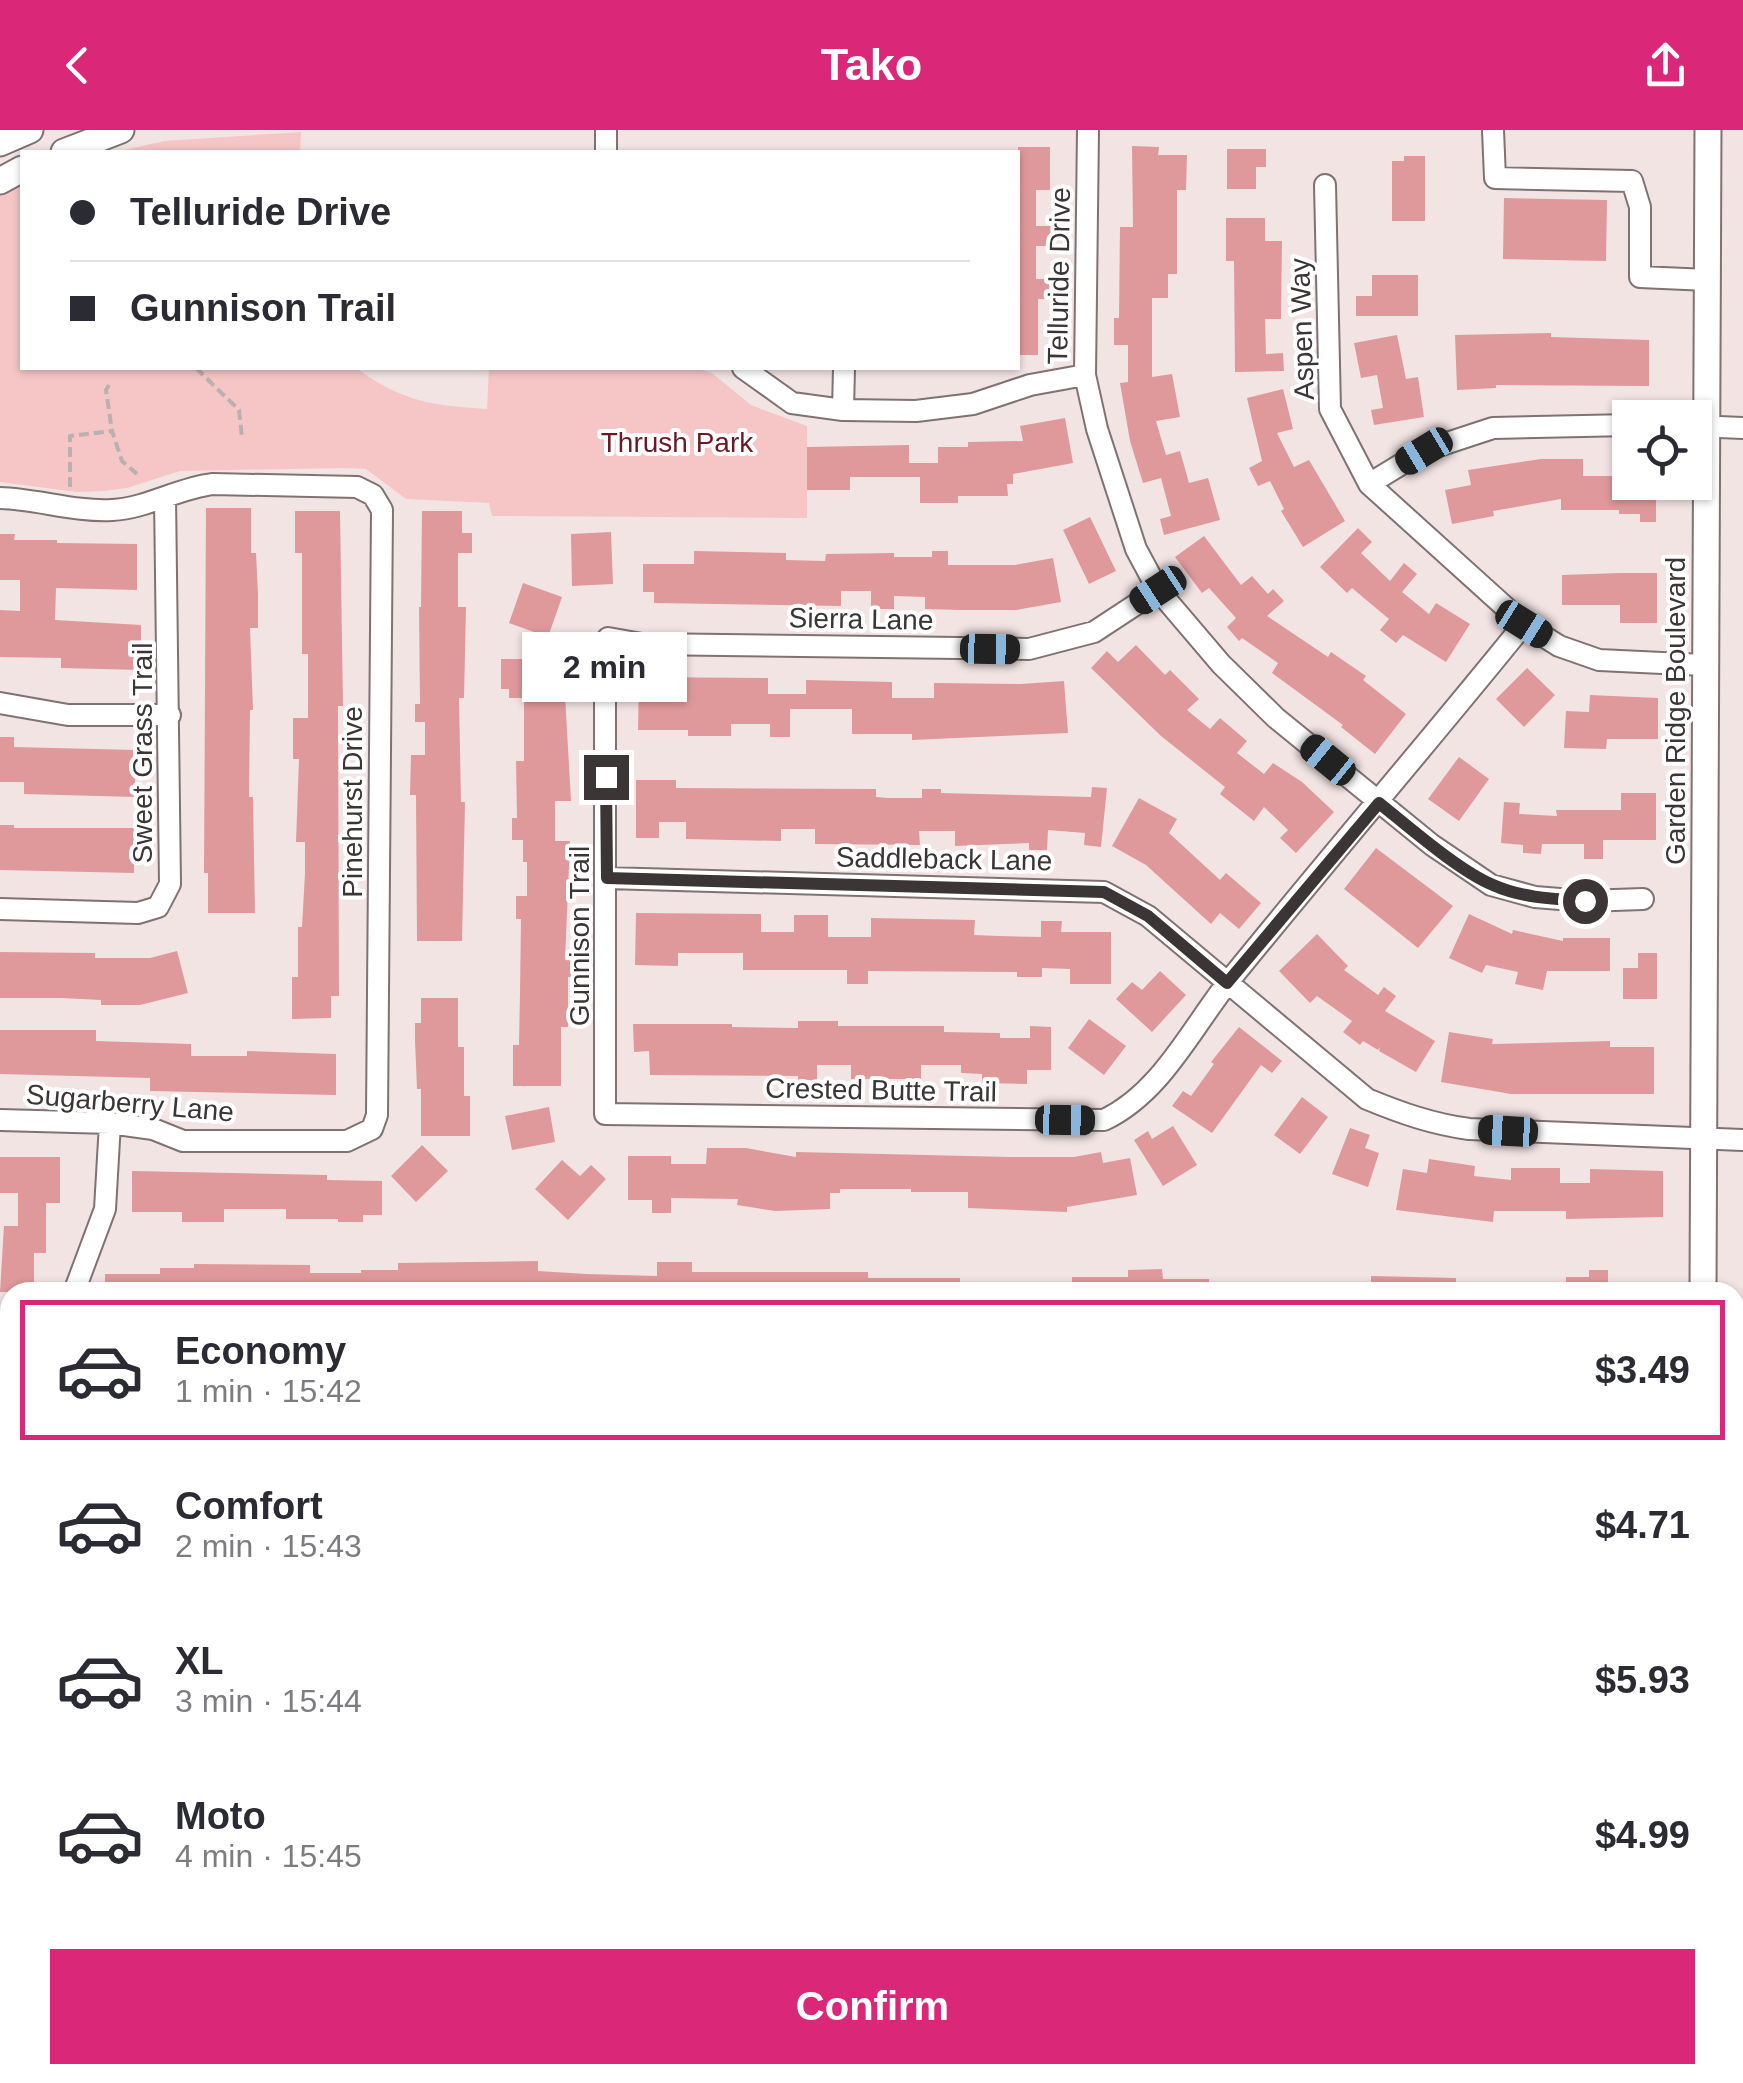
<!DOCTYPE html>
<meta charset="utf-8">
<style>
body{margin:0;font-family:Arial,sans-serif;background:#f2f2f3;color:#2b2b33;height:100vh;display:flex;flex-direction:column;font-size:38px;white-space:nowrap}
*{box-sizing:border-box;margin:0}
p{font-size:32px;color:#7c7c81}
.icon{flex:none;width:55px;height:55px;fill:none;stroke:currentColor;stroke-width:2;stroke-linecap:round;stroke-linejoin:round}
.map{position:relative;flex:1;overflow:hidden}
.panel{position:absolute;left:0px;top:1152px;width:1745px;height:802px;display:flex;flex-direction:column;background:#fff;border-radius:30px 30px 0 0;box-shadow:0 2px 8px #0004}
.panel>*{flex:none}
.hud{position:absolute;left:20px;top:20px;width:1000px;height:220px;border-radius:0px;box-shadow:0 2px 8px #0004;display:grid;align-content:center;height:220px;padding:0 50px;background:#fff}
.controls{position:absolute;left:1612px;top:270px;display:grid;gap:20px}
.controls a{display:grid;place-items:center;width:100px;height:100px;border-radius:0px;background:#fff;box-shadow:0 2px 8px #0004;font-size:50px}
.end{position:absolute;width:45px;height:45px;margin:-22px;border:12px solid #3b3535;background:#fff;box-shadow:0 0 0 5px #fff}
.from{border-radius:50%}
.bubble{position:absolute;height:70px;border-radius:0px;background:#fff;box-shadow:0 2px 8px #0004;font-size:32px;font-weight:800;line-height:70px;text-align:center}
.car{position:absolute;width:30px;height:60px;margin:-30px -15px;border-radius:12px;box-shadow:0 0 8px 2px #0007;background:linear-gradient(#222 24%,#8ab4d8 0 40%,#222 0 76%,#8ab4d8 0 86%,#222 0)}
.hud b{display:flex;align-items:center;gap:35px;height:95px;font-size:38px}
.hud b+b{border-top:2px solid #e1e1e2}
.hud i{width:25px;height:25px;background:#2b2b33}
ul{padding:18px 0 0;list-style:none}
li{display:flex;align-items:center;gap:30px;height:140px;margin:0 20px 15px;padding:0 30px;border:5px solid transparent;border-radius:0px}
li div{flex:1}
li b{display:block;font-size:38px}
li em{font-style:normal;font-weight:800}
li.active{border-color:#db2777}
li>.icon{width:90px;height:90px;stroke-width:1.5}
.button{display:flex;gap:20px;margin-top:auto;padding:20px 50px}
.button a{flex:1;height:115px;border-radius:0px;background:#db2777;color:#fff;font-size:40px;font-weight:800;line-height:115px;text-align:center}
header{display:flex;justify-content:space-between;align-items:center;height:130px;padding:0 50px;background:#db2777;color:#fff;font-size:45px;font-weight:800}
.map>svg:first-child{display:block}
.green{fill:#f6c6c6}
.building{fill:#df999b}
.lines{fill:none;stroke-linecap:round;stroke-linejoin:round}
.minor-casing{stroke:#7f7272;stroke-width:24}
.major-casing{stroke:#7f7272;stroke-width:29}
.path{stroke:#bbafaf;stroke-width:4;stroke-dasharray:10 5;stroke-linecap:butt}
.minor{stroke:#fff;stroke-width:20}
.major{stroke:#fff;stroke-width:25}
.route{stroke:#3b3535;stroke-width:12}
.labels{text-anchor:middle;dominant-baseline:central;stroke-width:8;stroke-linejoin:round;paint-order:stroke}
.street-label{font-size:28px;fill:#3b3535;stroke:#fff}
.park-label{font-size:28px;fill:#6b1a25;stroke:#fff}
</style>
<header><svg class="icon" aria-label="back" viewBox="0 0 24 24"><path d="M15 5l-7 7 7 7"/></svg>Tako<svg class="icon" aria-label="share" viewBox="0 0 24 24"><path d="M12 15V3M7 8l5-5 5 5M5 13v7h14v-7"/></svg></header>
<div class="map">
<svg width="1743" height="1953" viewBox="0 0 1743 1953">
<rect width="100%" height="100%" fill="#f3e4e4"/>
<path class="green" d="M301,2L300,22H116L164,11Z
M22,54V238H356C403,272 430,275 487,279L489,238H695L712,243L751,275L807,296V388L492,386L489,373L406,369L366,339L344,338L180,341L127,358L104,361L77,362L0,352V64Z"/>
<path class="building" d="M1132,16L1159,17L1158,25H1187L1186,60H1177V144H1168V168H1152V247L1172,244L1180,287L1156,291L1166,325L1180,321L1189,353L1208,348L1220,390L1164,405L1160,389L1171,386L1161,348L1143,353L1130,311L1120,253L1128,252V215H1114V188H1119L1120,97H1133Z
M1018,17H1050V60H1036V96H1052V116H1036V149H1049V169H1038V225H1018Z
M1227,19H1266V37H1256V59H1227Z
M1404,26H1425V91H1392V31H1404Z
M1504,68L1607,70L1606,131L1503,129Z
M1226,88H1265V111H1282L1281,189H1265L1266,224L1283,223L1284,241L1235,242L1234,131H1226Z
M1372,145H1418V186H1356V166H1372Z
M1551,203V207L1649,210V256L1496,255V258L1457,260L1455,205Z
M1397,205L1406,249L1418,247L1424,287L1374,295L1371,280L1383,278L1377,245L1361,248L1354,213Z
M1283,259L1293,299L1277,303L1294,337L1309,330L1345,391L1303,417L1281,381L1284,379L1270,351L1258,356L1249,338L1262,331L1247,268Z
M1065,288L1073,333L1013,344V354H1007L1008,366H958V373H920V347H850V360H807V317L909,315V333H938V317H968V312L1023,311L1020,296Z
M1541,329H1583V346H1630V352H1656V392H1640V384H1619V380H1561V369L1493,381L1494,386L1452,394L1445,360L1471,355L1468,340Z
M206,378H251V423H256L258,464V498H250L253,580H250L249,667H253L255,783H208V743H204Z
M295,381H340L343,576H338L339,866H331V888L292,889V847H298V797H302L305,743V712H296L299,629H293V588H308V524H302V423H295Z
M422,381H462V403H472V423H458V477H466L464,568H459L461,672H465L462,811H417L416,665H410L411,625H425V592H415V574H420L419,477H421Z
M1090,387L1116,441L1089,454L1063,400Z
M1358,398L1372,412L1361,423L1390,451L1404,433L1417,444L1402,462L1429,484L1436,473L1470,494L1446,532L1403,505L1396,513L1380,500L1389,489L1352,458L1347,463L1320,437Z
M611,402L613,454L572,456L571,404Z
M0,404H15L14,410H57V413L137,414V460L56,458L55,490L141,495V540L61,538V528L0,527V480L20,481V450H0Z
M1204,406L1241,455L1252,446L1268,464L1273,459L1284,471L1267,486L1328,527L1331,522L1366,546L1363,550L1406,584L1375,624L1341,597L1343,595L1272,543L1278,533L1242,508L1239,511L1227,497L1236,488L1209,458L1202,463L1175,427Z
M694,421L786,423V430L825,431L826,424L894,423V427H932V421H948V435H1015L1053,428L1061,472L1016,480H960L925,479V467L894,466V479H871V461H841V476L654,473V462H643V434H694Z
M1620,443H1657V493H1620V475H1562V445Z
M523,453L562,467L548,507L509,493Z
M1136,515L1165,545L1170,540L1199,569L1187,580L1210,599L1220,588L1247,611L1237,623L1264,644L1273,633L1302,652L1334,682L1296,723L1280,708L1288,700L1264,677L1254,691L1220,664L1225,657L1161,606L1091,538L1107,521L1118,532Z
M501,529H549V547H564L571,671H555V711H570L565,830L575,831V847H568V897H561V956H513V915H519L520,863L521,789H516V766H527V732H523V710H512V688H517L516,631H524V568H509V559H501Z
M1527,538L1555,565L1524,597L1496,569Z
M639,547L768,548V564H806V550L892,552V568H934V553L1021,554L1064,551L1068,603L912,610V604H852V579H790V607H770V594H731V606H688V600H638Z
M1590,565L1658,568V609H1607L1606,619L1564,618L1566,581L1589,582Z
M0,607H14V617L135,620V667L24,664V652H0Z
M1459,627L1489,649L1459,691L1428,669Z
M636,650H676V658L876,659V667L889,668H922V659H941V663L1091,667L1092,657L1107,658L1101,717L1084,715L1085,703L1048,700L1047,720H1029V713L955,716V701H919L920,715L815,714V699H781V711L686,709V692H659V708H636Z
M1621,663H1656V710H1603V729H1584V714H1542L1541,724L1523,723V715L1501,713L1504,672L1520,673L1519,684L1557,686L1556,680H1621Z
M1139,668L1177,689L1169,703L1220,750L1226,743L1261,773L1239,799L1220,783L1211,794L1146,735L1112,716Z
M0,695H14V698H134V743L0,740Z
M1376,718L1453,776L1418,818L1344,759Z
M636,783L761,784V802H794V785H828V807H871V788L975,790L974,805L999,806L1041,807V791H1062L1061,802H1111V854H1070V839L1042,838V847H1017V842L868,841V854H847V840H743V823H678V836L635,835Z
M1469,784L1512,804L1513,800L1563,811V808H1610V841H1547L1543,860L1515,854L1518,842L1486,835L1482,843L1449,828Z
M1317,804L1348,836L1344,840L1378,865L1384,857L1396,866L1385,881L1435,911L1416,942L1379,921L1380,917L1378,920L1363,911L1360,915L1343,902L1352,891L1317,866L1310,873L1279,841Z
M177,821L188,863L140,875H101V870L61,868H0V822L95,823V828H150Z
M1638,823H1657V869H1623V838H1638Z
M1160,841L1186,865L1152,902L1116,869L1132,852L1142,860Z
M421,868H458V917H464V966H470V1006H421V959H417L415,910V893H421Z
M1089,889L1126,916L1104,945L1068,918Z
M798,891H838V896H944V902L1000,903V908H1030V896L1051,897V940H1027V954L982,953V944L961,943V935H921V949H851V935H817V950H798V946L650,945L649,921L634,922L633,894H732V897L798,898Z
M1239,897L1282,931L1272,943L1261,935L1212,1003L1172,976L1183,961L1191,966L1214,934L1211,932Z
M0,900H96V911L191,914V926H247V921L336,924V965L150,961V948L0,944Z
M1449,902L1493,909L1492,914L1610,911V917H1654V964H1511L1441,952Z
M1302,967L1328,987L1300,1024L1274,1005Z
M549,977L555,1012L512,1020L505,986Z
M1173,996L1197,1035L1163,1056L1134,1010L1148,1001L1152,1009Z
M1350,998L1370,1005L1365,1018L1379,1023L1368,1057L1332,1044Z
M422,1015L448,1041L416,1072L391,1046Z
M707,1018H746L796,1027V1022L1011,1027H1074L1101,1022L1103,1033L1130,1028L1137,1065L1067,1077V1082L968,1078V1062H911V1059H840V1063H830V1079L775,1081L737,1075L738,1069L671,1068V1083H652V1070H628V1026H671V1034H706Z
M0,1027H60V1073H46V1123H34V1162H0L4,1096H18V1063H0Z
M1429,1029L1475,1036L1474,1046L1511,1050V1038H1560V1053H1590V1039L1663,1041V1087L1566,1089V1081H1494L1493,1092L1396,1080L1403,1039L1427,1043Z
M562,1030L580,1046L591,1035L606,1049L568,1090L535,1059Z
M132,1041L327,1045V1050L382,1051V1085H363V1092H338V1089H286V1079H224V1092H182V1082H132Z
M538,1131V1141L587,1144L657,1146V1132H692V1142H868V1148H960V1162H105V1144H160V1138H194V1134L310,1135V1143H361V1140H398V1133Z
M1162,1139L1163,1149H1209V1162H1072V1147H1128V1140Z
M1589,1140H1608V1162H1566V1147H1589Z
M1371,1146L1456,1148V1162H1371Z"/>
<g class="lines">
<g class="minor-casing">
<path id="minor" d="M606,0V22
M1088,0L1085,245L1097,299L1136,419L1158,460L1221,534L1276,588L1432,715L1491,755L1535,767L1585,771L1643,769
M1493,0L1495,48L1632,51L1640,77V147L1708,150
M1325,55L1330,279L1369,354L1524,494L1559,516L1599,530L1704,535
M743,238L792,273L843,280L916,281L973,274L1030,255L1085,245
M843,280L844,238
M1695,296L1743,298
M1369,354L1423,321L1493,298L1630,295
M0,368C37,369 75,382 112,380C148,378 178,358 213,354L357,357L373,365L382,380L377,985L372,999L347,1011H183L153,999L110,993L0,990
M1158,460L1094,502L1029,519L642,514L608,508L605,547V984L1104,990C1161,963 1191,899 1229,851C1326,731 1427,614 1524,494
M0,573L68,585H170
M607,748L1104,762L1148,786L1367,969C1401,983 1432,994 1469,999L1743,1010
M0,779L138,783L158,777L170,754L165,367
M74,1162L105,1079L110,993
M1735,1242H1743
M58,1945V1953
M510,1945L512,1953
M624,1945L625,1953
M764,1945L765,1953
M901,1945V1953
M1343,1945V1953
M1560,1945V1953
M1006,1953V1945
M1119,1953V1945
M1226,1953V1945
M1444,1953V1945"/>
</g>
<g class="major-casing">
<path id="major" d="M0,13L30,0
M64,22L121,0
M0,51L22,39
M1703,1162L1708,0
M1735,1469H1743
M1703,1945V1953"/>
</g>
<path class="path" d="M196,238L239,280L242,308
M109,255L106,260L112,301
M70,357V306L112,301L122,331L137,344"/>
<use href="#minor" class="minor"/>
<use href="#major" class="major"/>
</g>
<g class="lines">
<path class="route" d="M606,647L607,748L1104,762L1148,786L1227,853L1379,673C1409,697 1459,741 1493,755C1522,768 1554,769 1585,771"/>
</g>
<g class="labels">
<g class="street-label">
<text transform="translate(1059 146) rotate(-89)">Telluride Drive</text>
<text transform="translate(1302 199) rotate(-92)">Aspen Way</text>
<text transform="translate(861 489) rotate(1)">Sierra Lane</text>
<text transform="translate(1675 581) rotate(-90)">Garden Ridge Boulevard</text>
<text transform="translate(142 623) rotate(-90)">Sweet Grass Trail</text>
<text transform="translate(352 672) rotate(-90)">Pinehurst Drive</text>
<text transform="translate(944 729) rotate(1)">Saddleback Lane</text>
<text transform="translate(579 806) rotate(-90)">Gunnison Trail</text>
<text transform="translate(881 960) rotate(1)">Crested Butte Trail</text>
<text transform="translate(130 973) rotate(5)">Sugarberry Lane</text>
</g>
<g class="park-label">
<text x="677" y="312">Thrush Park</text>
</g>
</g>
</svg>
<div class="controls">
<a><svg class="icon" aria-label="locate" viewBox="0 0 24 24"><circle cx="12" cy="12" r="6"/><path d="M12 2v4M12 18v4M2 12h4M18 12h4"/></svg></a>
</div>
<i class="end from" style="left:1585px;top:771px"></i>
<i class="end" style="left:606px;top:647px"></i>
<div class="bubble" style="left:522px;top:502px;width:165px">2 min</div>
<i class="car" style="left:1424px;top:321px;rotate:239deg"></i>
<i class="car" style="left:1158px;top:460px;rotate:237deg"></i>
<i class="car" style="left:1524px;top:494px;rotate:122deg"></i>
<i class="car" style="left:990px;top:519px;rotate:91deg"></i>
<i class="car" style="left:1328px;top:630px;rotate:309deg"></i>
<i class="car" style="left:1065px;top:990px;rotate:91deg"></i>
<i class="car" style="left:1508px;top:1001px;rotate:273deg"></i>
<div class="hud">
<b><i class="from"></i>Telluride Drive</b>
<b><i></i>Gunnison Trail</b>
</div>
<section class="panel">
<ul>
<li class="active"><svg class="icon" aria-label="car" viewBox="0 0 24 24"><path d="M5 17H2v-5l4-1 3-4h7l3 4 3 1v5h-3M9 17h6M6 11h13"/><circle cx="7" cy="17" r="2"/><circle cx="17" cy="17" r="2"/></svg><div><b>Economy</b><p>1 min · 15:42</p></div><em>$3.49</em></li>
<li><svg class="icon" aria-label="car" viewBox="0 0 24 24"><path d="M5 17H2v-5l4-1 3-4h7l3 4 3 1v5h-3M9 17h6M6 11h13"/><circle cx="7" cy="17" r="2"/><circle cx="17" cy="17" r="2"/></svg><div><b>Comfort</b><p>2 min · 15:43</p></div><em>$4.71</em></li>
<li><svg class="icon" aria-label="car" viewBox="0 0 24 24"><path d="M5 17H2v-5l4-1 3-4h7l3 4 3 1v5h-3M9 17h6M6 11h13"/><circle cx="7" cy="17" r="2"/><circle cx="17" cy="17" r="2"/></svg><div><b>XL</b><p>3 min · 15:44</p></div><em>$5.93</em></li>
<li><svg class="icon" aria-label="car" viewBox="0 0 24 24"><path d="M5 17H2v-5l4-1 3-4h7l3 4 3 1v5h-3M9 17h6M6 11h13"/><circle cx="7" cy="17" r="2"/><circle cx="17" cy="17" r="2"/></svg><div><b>Moto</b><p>4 min · 15:45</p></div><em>$4.99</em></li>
</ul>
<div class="button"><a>Confirm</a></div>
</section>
</div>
